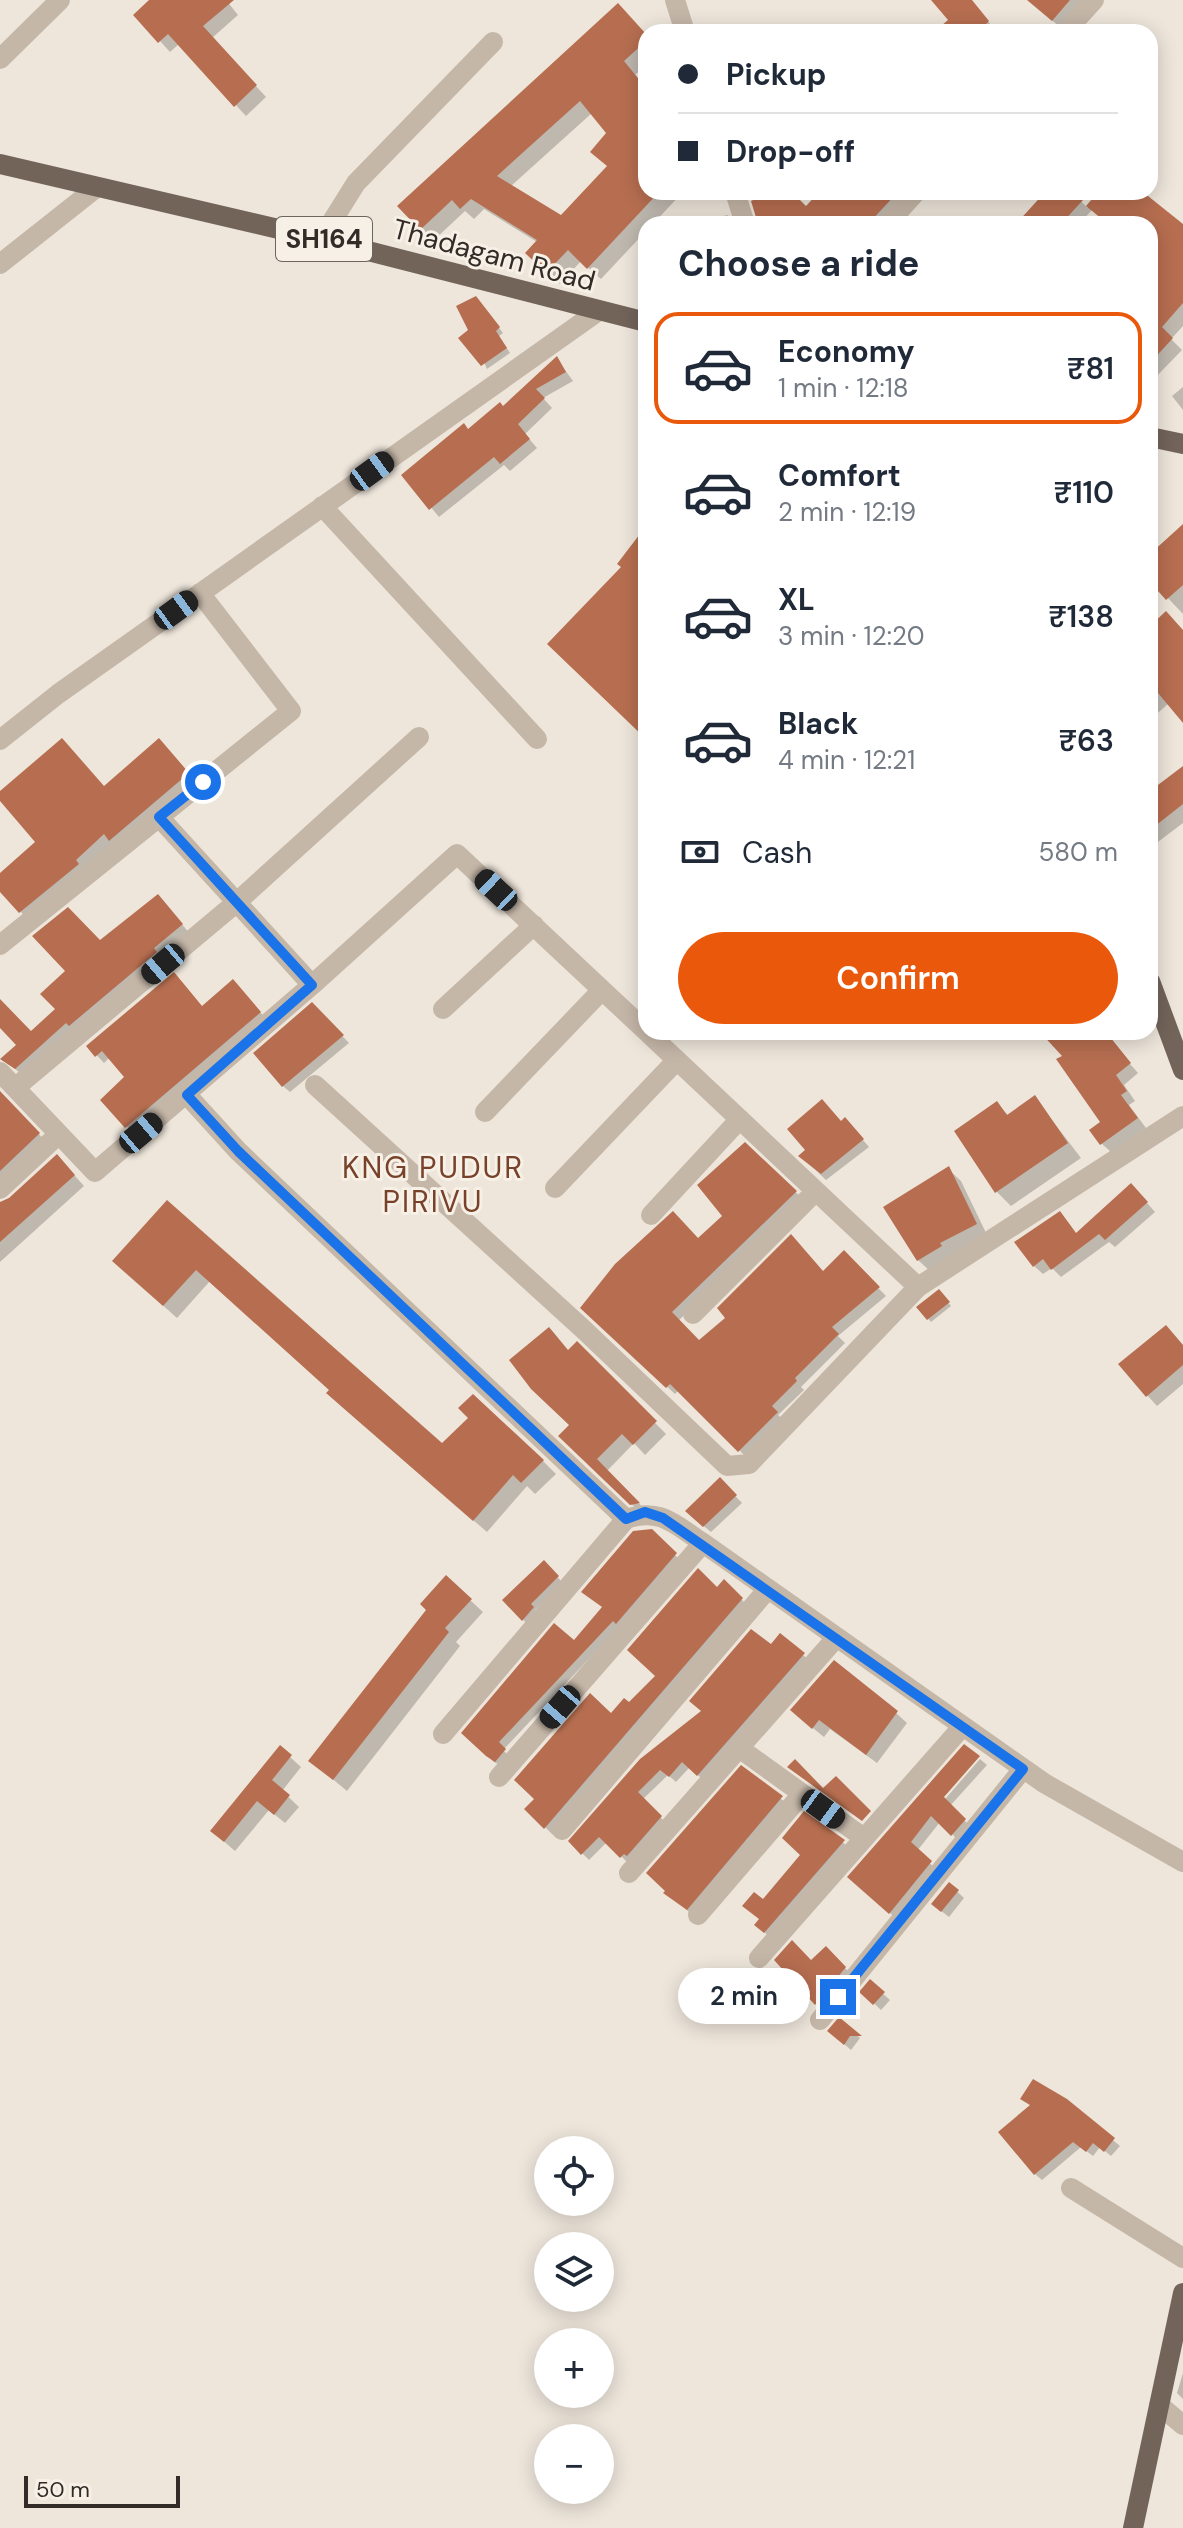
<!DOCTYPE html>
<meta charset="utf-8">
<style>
body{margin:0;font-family:"DM Sans",sans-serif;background:#f6f6f7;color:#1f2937;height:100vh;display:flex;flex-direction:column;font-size:30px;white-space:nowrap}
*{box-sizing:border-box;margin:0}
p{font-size:26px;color:#747a83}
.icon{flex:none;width:44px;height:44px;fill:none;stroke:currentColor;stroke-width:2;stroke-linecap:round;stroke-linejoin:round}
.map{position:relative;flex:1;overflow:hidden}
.drawer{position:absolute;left:638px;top:216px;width:520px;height:824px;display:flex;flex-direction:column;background:#fff;border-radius:24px;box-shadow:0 4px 20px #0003}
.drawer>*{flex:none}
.guide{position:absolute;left:638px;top:24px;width:520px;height:176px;border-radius:24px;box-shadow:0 4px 20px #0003;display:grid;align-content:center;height:176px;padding:0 40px;background:#fff}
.fabs{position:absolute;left:534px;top:2136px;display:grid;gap:16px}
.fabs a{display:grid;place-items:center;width:80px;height:80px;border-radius:50%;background:#fff;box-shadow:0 4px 20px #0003;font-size:40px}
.scale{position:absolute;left:24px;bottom:20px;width:156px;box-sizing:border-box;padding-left:8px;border:4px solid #322b27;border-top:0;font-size:22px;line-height:28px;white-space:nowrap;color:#322b27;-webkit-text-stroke:6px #f6f0e6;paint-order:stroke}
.end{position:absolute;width:36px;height:36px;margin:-18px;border:10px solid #1a73e8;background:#fff;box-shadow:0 0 0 4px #fff}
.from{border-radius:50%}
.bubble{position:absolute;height:56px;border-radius:28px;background:#fff;box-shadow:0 4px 20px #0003;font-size:26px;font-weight:600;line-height:56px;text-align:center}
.car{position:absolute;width:24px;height:48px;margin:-24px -12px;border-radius:10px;box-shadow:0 0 6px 2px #0007;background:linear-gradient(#222 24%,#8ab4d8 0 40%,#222 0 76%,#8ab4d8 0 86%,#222 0)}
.guide b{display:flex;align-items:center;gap:28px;height:76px;font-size:30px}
.guide b+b{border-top:2px solid #e0e1e3}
.guide i{width:20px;height:20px;background:#1f2937}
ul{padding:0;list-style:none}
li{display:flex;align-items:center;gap:24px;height:112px;margin:0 16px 12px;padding:0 24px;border:4px solid transparent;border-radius:24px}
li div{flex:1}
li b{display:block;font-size:30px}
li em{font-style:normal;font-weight:600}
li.selected{border-color:#ea580c}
li>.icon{width:72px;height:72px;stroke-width:1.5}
h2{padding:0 40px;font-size:36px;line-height:96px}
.pay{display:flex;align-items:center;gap:20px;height:88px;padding:0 40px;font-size:30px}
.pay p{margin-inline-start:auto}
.primary-button{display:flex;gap:16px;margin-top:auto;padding:16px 40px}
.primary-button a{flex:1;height:92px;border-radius:48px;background:#ea580c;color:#fff;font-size:32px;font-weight:600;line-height:92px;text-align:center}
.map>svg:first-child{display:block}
.shadow{fill:#0003;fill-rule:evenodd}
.building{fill:#b76e50;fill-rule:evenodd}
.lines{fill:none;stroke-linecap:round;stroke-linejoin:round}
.minor{stroke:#c5b7a8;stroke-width:20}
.major{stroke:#73645a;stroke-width:20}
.route{stroke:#1a73e8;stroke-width:10}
.labels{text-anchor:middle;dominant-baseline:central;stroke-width:6;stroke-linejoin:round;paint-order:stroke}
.shield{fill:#f6f0e6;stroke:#6d6660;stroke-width:2}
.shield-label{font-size:26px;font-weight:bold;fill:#322b27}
.street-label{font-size:28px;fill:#322b27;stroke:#f6f0e6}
.neighbourhood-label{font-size:30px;letter-spacing:2px;fill:#78412a;stroke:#f6f0e6}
</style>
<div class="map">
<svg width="1183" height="2528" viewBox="0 0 1183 2528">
<rect width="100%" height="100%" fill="#eee6db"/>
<path class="shadow" d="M154,0H226L238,15L212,38L266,97L246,116L179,44L170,52L160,41Z
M933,0H970L997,32H937L951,20Z
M1029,0H1087L1062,29Z
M646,35V64L635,75L646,88V192H683L653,224H646V231L601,279L581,261L560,284L528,253L537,242L484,209L474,219L465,211L433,241L400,206ZM592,113L609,133L608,167L561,217L511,186Z
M751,192H791L806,209L822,192H920L890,224H762L758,200Z
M1048,192H1071L1088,208L1100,192H1140L1183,226V326L1171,339L1182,350L1150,383V224H1108L1092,210L1079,224H1019Z
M727,215L730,217L732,224H727L724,216Z
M480,303L503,333L499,336L510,353L487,369L470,330Z
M557,359L573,381L543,398L552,408L525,434L537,448L510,471L504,465L439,517L404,475L504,409Z
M1183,387V410L1172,396Z
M1183,526V614L1150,579V556Z
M1150,628L1183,631V720L1169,703L1150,720Z
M169,751L198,784L30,922L0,889V876L37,842L0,798V793L105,788Z
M1183,768V823L1150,848V793Z
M167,906L190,934L25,1077L3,1059L19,1045L0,1024V1001L31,1034L58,1010L100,943Z
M240,989L267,1020L134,1134L103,1100L127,1077L110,1057L104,1063L88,1046L203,1008Z
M312,1004L349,1043L290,1092L283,1086Z
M1044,1032H1102L1138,1073L1124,1085L1135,1101L1129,1105L1146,1128L1111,1152L1102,1144V1123L1065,1056Z
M0,1092L49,1145L0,1192Z
M1035,1098L1081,1158L1011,1206L997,1192L956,1132L997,1104L1009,1116Z
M841,1123L851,1126L869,1147L826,1180L801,1156Z
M745,1145L804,1200L678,1321L699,1343L823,1273L844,1253L886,1296L838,1336L845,1343L801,1387L804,1390L778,1415L785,1421L747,1458L679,1390L675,1394L582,1308L699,1240L725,1216Z
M67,1167L84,1186L0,1262V1203Z
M948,1169L961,1181L988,1237L931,1272L918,1260Z
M1140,1195L1155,1212L1115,1247L1109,1242L1061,1277L1052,1268L1043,1274L1034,1266L1068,1222L1077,1235Z
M168,1203L443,1446L543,1461L556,1474L535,1494L527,1486L487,1532L341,1406L331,1391L210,1281L177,1318L128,1274Z
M939,1292L951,1306L931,1322L919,1308Z
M577,1344L666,1434L645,1455L634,1443L606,1472L649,1513L643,1515L560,1436L572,1425L569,1352Z
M1183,1346V1384L1157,1406L1147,1395Z
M720,1480L742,1503L711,1532L694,1518Z
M651,1531L681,1561L503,1750L510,1757L502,1766L494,1762L464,1733L575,1642L604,1608Z
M544,1563L563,1583L535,1610L538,1613L528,1625L505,1600Z
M724,1582L749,1607L553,1835L527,1809L611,1715L629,1705L657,1677Z
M470,1600L483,1612L456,1642L460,1646L347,1791L311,1761Z
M781,1636L810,1661L705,1781L689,1768L676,1782L668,1775L643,1799L667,1824L628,1863L607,1842L589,1860L570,1841Z
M896,1713L907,1723L877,1763L830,1729L824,1737L803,1720Z
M280,1748L301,1767L282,1791L299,1807L285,1823L269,1810L235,1851L212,1831Z
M980,1759L987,1765L950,1806L972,1828L960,1842L940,1822L917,1851L938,1871L898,1920L858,1885L936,1803L939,1806Z
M741,1768L794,1809L699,1920L666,1893Z
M805,1814L850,1848L771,1938L763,1931V1901L803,1855Z
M949,1884L964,1898L949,1917L940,1910Z
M826,1949L855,1978L827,2014L777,1960L811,1963Z
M870,1982L890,2000L881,2010L862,1992Z
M854,2032L860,2038L851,2050L836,2037Z
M1023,2099L1066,2101L1120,2146L1111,2156L1100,2147L1093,2156L1081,2147L1042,2180L1035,2174L1031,2106Z
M1183,2373V2399L1177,2393Z"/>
<path class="building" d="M149,0H234L203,26L257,85L234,107L168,34L158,43L133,15Z
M931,0H972L989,21L978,32H934L948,20Z
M1027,0H1070L1052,21Z
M618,3L646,34V41L624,61L646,88V192H659L587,269L568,250L546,273L525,253L537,240L471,199L460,209L452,200L420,230L397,206ZM580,101L606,133L590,152L607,166L561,215L497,176Z
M749,192H792L806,206L819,192H898L868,224H758L751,201L755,199Z
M1045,192H1074L1083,200L1061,224H1016Z
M1098,192H1143L1183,224V303L1162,327L1173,338L1150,363V224H1108L1086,206Z
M476,296L500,327L496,331L507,348L481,366L458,338L468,330L456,306Z
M557,356L566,372L536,389L545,398L518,424L530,439L500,464L494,457L429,510L401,475L464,423L468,429L500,402L503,406Z
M1183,524V585L1166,600L1150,582V554Z
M646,526V739L547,644L621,567L617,564Z
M1166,611L1183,630V723L1158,693L1150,700V626Z
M62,738L104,786L159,738L189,773L109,841L104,834L76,860L79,864L19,913L0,892V873L35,842L0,801V791Z
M1183,766V804L1150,830V791Z
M158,894L183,924L154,948L157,952L69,1026L66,1023L15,1069L0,1059L16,1045L0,1028V999L31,1031L55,1009L40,994L65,971L32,936L68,907L100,940Z
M174,972L202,1006L233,979L261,1012L125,1128L100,1100L124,1077L102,1051L95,1057L86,1046Z
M312,1002L344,1035L282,1087L253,1053Z
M1040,1032H1106L1131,1063L1116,1075L1127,1091L1121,1095L1138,1118L1100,1145L1089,1130L1100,1122L1056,1059L1062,1056Z
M0,1091L40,1133L0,1171Z
M1035,1095L1068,1143L995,1193L954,1131L997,1101L1007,1115Z
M822,1099L841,1121L845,1117L864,1139L821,1174L798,1156L805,1150L787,1129Z
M745,1142L797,1191L672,1312L699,1340L725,1318L717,1308L791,1234L823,1271L844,1250L880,1287L832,1327L839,1334L795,1378L797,1381L772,1406L778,1412L738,1452L670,1384L666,1388L580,1308L615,1264L673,1211L698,1238L722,1216L697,1185Z
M57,1154L75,1175L0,1242V1202L9,1198Z
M949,1166L977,1224L940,1243L942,1246L917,1261L883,1207Z
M1131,1183L1148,1202L1105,1240L1099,1234L1051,1270L1043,1259L1033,1267L1014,1242L1060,1211L1076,1233Z
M167,1200L442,1443L468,1418L458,1408L473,1394L544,1460L521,1483L513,1475L473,1521L326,1393L329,1390L196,1270L163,1306L112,1261Z
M939,1289L950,1302L927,1320L916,1307Z
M1166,1325L1183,1345V1365L1146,1397L1118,1364Z
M549,1327L568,1350L577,1341L657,1421L633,1445L622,1434L597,1459L640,1503L630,1505L558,1436L569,1425L531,1389L509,1360Z
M720,1477L737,1495L703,1527L685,1511Z
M652,1529L677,1553L616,1624L613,1621L499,1742L506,1749L495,1762L486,1756L461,1733L554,1623L574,1640L602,1607L581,1592L633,1531Z
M544,1560L559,1576L531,1604L534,1607L522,1621L502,1600Z
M698,1568L717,1587L724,1579L743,1598L544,1829L524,1809L534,1799L514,1780L590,1693L611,1713L624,1698L629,1702L655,1676L627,1650Z
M446,1575L472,1599L445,1628L449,1632L333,1780L308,1761L426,1610L420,1604Z
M751,1629L771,1644L780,1633L805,1653L697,1776L682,1762L669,1777L660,1770L638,1792L662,1816L627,1856L624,1854L620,1858L599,1837L581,1855L568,1841L640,1759L701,1711L689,1701Z
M834,1660L898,1711L866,1755L819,1720L812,1729L790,1710Z
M964,1744L980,1756L944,1797L966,1819L951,1836L931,1816L911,1842L932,1861L889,1914L847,1877Z
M280,1745L292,1755L272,1780L290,1795L274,1815L257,1801L224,1842L210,1831Z
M795,1759L823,1788L836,1776L871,1811L862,1821L787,1767Z
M741,1765L783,1796L687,1910L663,1893L665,1891L646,1873Z
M804,1811L845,1840L764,1933L754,1925L759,1919L742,1906L754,1892L763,1899L800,1855L782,1838Z
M949,1882L959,1890L941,1912L931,1904Z
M792,1940L811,1960L826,1946L846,1967L815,2005L774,1960Z
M870,1979L885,1992L873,2005L859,1992Z
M839,2017L862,2036H850L844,2045L827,2031Z
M1033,2079L1067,2099L1115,2138L1104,2152L1093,2143L1086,2152L1073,2142L1034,2175L998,2132L1030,2105L1020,2099Z"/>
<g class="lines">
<path class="minor" d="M675,0L685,32
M1065,32L1094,0
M0,59L60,0
M735,192L745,224
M887,224L916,192
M321,239L356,183L493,42
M0,264L96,188
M322,506L537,739
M0,740L58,694L597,312
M0,945L291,711L200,593
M312,985L457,854L646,1031
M443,1009L534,925
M647,1032L918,1287L1183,1116
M0,1072L95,1172L312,985L159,817
M315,1085L582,1328L727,1466L749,1464L918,1287
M16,1087L237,902L419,737
M187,1095L238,1151L626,1519
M485,1112L602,990
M555,1188L677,1060
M0,1189L59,1134
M651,1215L740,1119
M693,1314L816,1191
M443,1734L626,1519C661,1507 675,1525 703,1543L1044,1783L1183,1862
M739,1748L864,1838
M499,1777L703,1543
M562,1830L767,1590
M629,1873L836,1638
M698,1915L802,1794
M759,1958L962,1727
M820,2020L1023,1769
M1071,2188L1183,2258
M1159,2405L1183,2425"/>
<path class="major" d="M0,164L321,239L646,322
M1150,437L1183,444
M1150,981L1183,1070
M1133,2528L1183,2293"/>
</g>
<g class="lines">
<path class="route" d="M203,782L159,817L312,985L187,1095L238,1151L626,1519L645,1512L663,1518L1023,1769L838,1997"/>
</g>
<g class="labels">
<rect class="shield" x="276" y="217" width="96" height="44" rx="6"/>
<g class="shield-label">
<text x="324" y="239">SH164</text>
</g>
<g class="street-label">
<text transform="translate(494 255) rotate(15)">Thadagam Road</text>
</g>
<g class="neighbourhood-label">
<text x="433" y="1167">KNG PUDUR<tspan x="433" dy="34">PIRIVU</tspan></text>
</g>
</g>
</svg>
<div class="fabs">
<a><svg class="icon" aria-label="locate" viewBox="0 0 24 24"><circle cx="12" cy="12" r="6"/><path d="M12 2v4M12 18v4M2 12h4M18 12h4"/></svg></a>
<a><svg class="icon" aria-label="layers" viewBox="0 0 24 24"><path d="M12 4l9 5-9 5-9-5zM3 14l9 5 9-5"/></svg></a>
<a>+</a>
<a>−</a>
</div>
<div class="scale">50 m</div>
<i class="end from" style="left:203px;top:782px"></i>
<i class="end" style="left:838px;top:1997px"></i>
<div class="bubble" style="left:678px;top:1968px;width:132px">2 min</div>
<i class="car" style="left:372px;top:471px;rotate:54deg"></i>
<i class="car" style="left:176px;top:610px;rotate:54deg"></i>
<i class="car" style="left:496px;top:890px;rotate:313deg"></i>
<i class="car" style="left:163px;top:964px;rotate:230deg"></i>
<i class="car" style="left:141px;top:1133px;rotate:50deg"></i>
<i class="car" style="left:560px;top:1707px;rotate:221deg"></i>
<i class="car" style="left:823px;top:1809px;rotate:126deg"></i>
<div class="guide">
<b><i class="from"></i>Pickup</b>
<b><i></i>Drop-off</b>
</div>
<section class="drawer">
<h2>Choose a ride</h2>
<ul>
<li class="selected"><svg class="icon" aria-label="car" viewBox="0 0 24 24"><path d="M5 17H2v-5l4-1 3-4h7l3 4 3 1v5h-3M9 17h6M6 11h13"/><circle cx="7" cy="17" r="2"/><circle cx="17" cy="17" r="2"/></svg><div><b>Economy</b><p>1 min · 12:18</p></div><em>₹81</em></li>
<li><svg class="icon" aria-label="car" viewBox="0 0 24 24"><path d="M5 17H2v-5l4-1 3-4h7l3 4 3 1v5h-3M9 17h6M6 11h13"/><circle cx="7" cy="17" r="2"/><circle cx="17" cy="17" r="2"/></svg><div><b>Comfort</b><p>2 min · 12:19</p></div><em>₹110</em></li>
<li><svg class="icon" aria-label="car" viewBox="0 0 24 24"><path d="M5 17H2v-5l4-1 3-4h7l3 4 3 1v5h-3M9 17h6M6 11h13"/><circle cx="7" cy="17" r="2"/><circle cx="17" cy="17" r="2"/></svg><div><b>XL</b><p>3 min · 12:20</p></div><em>₹138</em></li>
<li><svg class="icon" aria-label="car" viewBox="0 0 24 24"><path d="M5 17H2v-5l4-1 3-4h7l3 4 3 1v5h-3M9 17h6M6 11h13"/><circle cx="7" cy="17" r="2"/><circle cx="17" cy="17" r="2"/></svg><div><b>Black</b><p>4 min · 12:21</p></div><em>₹63</em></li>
</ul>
<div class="pay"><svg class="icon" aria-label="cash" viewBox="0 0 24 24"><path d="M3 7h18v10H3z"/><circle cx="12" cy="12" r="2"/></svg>Cash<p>580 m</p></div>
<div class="primary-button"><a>Confirm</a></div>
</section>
</div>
